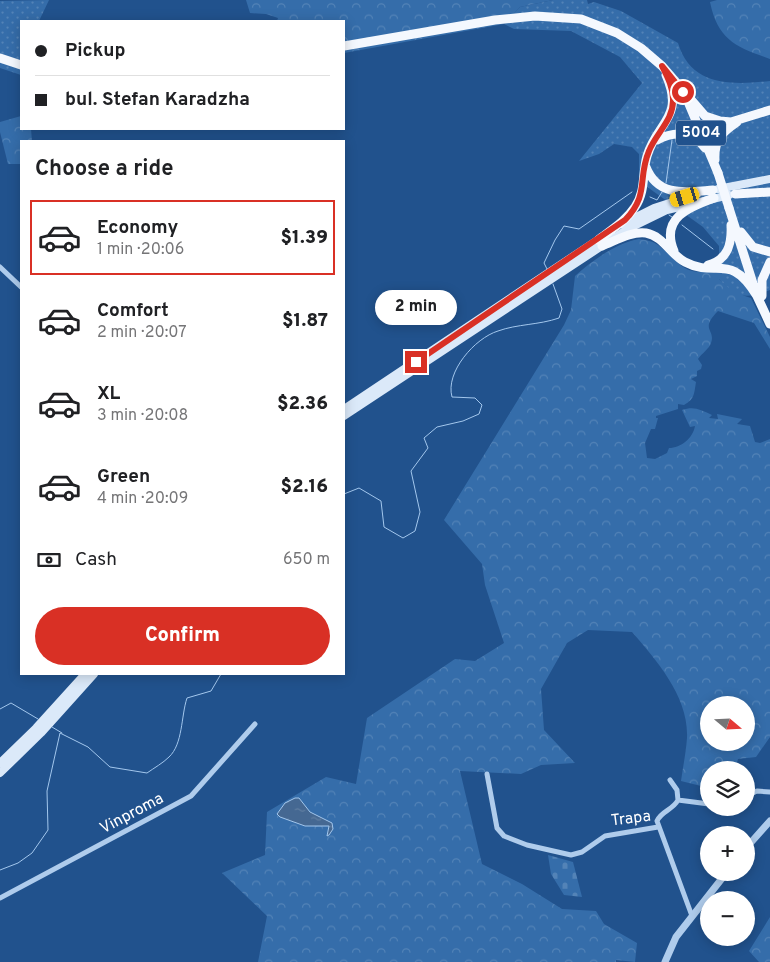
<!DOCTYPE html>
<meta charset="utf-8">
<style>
body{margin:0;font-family:Overpass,sans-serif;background:#f2f2f2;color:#202124;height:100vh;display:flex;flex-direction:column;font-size:19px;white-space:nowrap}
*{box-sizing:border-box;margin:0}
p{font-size:16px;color:#757577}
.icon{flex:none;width:28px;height:28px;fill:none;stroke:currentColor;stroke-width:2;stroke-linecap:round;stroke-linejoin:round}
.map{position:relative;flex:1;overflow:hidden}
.details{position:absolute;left:20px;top:140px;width:325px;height:535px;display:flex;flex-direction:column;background:#fff;border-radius:0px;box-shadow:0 2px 12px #0003}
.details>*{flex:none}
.hud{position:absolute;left:20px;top:20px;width:325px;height:110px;border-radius:0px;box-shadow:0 2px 12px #0003;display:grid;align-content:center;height:110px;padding:0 15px;background:#fff}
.needle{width:32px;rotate:109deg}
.fabs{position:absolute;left:700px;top:696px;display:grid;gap:10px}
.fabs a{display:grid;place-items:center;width:55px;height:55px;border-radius:50%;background:#fff;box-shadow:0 2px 12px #0003;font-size:25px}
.end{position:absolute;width:22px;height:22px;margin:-11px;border:6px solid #d93025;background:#fff;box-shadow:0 0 0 2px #fff}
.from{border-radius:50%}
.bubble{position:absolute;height:35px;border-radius:18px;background:#fff;box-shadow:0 2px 12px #0003;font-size:16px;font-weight:800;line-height:35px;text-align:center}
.car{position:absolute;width:15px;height:30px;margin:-15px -8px;border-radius:6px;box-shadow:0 0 4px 1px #0007;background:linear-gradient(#f5c518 24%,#345 0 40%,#f5c518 0 76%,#345 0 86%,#f5c518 0)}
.hud b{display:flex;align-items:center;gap:18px;height:48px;font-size:19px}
.hud b+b{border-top:1px solid #e0e0e0}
.hud i{width:12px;height:12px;background:#202124}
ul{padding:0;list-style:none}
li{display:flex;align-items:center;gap:15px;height:75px;margin:0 10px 8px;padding:0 5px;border:2px solid transparent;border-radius:0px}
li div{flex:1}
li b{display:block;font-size:19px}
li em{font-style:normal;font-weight:800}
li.on{border-color:#d93025}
li>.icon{width:45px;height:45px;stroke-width:1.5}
h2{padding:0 15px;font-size:22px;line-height:60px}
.pay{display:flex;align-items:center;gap:12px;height:55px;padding:0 15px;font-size:19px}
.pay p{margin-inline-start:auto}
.button{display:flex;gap:10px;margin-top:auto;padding:10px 15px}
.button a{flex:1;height:58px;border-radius:30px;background:#d93025;color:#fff;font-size:20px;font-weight:800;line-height:58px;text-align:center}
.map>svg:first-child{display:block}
.grass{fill:url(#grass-dots)}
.forest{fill:url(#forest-crowns);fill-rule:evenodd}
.cemetery{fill:url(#cemetery-stones)}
.water{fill:url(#water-ripples);stroke:#a3c7ed}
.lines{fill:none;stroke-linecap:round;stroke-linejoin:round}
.stream{stroke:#a3c7ed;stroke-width:1}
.minor{stroke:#afccec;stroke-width:5}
.tertiary{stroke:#afccec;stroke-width:7}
.secondary{stroke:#dbe9f9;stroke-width:8}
.primary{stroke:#f4f8fe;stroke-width:9}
.primary-bridge{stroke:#f4f8fe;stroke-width:9}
.route{stroke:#d93025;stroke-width:6}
.labels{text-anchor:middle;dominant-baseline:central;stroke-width:4.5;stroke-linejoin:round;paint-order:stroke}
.shield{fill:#21528d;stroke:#bccbdd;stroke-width:1}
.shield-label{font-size:15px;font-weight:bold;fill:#fff}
.street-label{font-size:16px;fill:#fff;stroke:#21528d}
</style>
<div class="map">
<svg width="770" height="962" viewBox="0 0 770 962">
<defs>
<pattern id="grass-dots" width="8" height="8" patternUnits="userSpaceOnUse" patternTransform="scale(1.25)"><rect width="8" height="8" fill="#356daa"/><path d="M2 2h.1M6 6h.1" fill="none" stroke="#5383b7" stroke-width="1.8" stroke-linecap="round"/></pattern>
<pattern id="forest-crowns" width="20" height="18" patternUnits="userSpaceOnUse" patternTransform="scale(1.25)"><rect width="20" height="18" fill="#356daa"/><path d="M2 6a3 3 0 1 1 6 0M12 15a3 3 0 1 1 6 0" fill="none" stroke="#5383b7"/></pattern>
<pattern id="cemetery-stones" width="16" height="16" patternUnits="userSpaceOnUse" patternTransform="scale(1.25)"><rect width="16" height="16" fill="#356daa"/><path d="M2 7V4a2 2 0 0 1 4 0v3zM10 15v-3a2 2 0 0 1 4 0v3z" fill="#5383b7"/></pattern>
<pattern id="water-ripples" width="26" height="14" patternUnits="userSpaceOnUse" patternTransform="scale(1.25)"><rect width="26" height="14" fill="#456892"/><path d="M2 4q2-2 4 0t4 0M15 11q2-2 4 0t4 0" fill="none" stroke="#617fa2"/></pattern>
</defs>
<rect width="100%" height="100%" fill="#21528d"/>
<path class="grass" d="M49,0L39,21H21V75L0,68V1Z
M553,0H587L588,4L594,2L621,11L678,43C691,87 733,85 770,81V290C747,299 736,299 719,279V246L703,227L639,181V154L632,147L614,144L599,154L579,161L642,83L620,57L571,31L514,29L504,24L520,7Z"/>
<path class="forest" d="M246,0H553L520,7L504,24L344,53V21H277L278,18L266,14L250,13Z
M717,0H770V59C737,47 718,41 710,2Z
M21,116V129H31L32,141H21V164H8L0,132V122Z
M639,239C645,240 653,241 658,245C683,264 681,277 719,270V279C728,289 738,294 751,298L770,337V349L754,323L718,311C699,330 716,329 711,343C709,349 702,353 698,359L702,365L701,369L697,371V376L691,379L696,382C694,393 695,399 684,405L678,404V409L656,416V418H658L655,429H651L645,443L647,458L655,459L667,453L669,448C681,448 693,438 695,426L690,427L682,410C695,406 700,410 712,415L709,418L718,419L717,414L742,419L737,424L750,426L755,442L760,443L770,439V737L756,757L738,759L735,770H709V788L681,781C683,767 686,752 687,738C689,697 657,661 632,632L588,630L567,643L541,689L544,730L575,763L541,765L521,774L460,771L482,864L522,884L562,909L596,911L604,924L637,943L635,962L616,960V962H258L267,916L222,873L265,855L267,812L326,777L356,784L367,718L455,659L475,661L504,643L485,585L482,564L444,520L564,325L571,310L575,276C593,260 616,243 639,239ZM709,705H746V742H709ZM299,798L310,812L332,823L333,829L329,835L327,836L330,826H305L280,817L277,814L285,803Z
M770,917V962H759L749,951Z"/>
<path class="cemetery" d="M548,855L573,862L582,897L564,895L551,874Z"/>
<path class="water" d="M295,798H299L310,812L332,823L333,829L329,835L327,836L329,826H305L280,817L277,814L285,803Z"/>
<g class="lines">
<path class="stream" d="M666,183L672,140
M650,197L657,200L662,192
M669,215L672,217
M682,225L713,249
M547,269L544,263L555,240L564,226L579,229L632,192
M344,494L359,488L381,501L384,527L403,538L415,531L420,512L411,471L428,448L424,438L437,427L463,421L479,414L482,405L475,398L452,397C445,372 475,338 498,331C517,324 539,325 559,318L562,309L553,284
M0,709L11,703L38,719
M52,727L62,733
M0,870L18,863L32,853L48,830L47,791L60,733L88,747L110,767L147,773C154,768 163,763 169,757C183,744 181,716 187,698L211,691L221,674"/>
<path class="minor" d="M0,267L21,287
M487,774L497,828L504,836L527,845L571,855L582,852L605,836L658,827
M670,780L677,790L678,800C673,810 661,811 657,821L692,916
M746,796L757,791L770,792
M678,800L709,804
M0,898L191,796L255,724"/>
<path class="tertiary" d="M746,848L770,821
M665,962L676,937L727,872"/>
<path class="secondary" d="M718,189L770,179
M622,224L654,208L697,194
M344,409L602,237
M344,416L626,230L667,210L729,195
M0,763L36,728L85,674
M0,773L41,733L94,674"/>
<path class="primary" d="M344,46L495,20L535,16L581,19L617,33L641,48L662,66L705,116L720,121L731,122L770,110
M0,58L21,65
M689,104L718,173
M657,140C674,131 693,131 705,148
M715,160C714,140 721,133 737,122
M646,167C658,198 687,192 713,190
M735,194L770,192
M729,208L757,296L770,324
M741,232L753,247L770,252
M598,240C611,230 626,221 635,207C646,191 642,173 647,156C657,122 685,118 666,75
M602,246C615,241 631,231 646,233C663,236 671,255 685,262C717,279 730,251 757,296
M674,251C660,218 689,207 714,198
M708,265C728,260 732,244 731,225
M762,296V280L770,262"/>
<path class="primary-bridge" d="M718,173L729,208"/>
</g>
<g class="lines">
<path class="route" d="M416,362L625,220C650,194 637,179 649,151C656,133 674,120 673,99C673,87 667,76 662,66L683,92"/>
</g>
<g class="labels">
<rect class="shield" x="676" y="120.5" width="50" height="25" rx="4"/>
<g class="shield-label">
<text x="701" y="133">5004</text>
</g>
<g class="street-label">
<text transform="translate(132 814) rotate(-28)">Vinproma</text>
<text transform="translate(631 819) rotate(-7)">Trapa</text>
</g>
</g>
</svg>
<div class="fabs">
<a><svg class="needle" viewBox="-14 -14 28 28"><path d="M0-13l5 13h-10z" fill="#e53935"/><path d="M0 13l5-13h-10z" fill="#757577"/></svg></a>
<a><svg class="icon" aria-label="layers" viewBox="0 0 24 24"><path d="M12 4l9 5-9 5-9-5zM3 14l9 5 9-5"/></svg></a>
<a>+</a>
<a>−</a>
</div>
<i class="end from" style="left:683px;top:92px"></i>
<i class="end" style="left:416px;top:362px"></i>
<div class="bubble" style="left:375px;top:290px;width:82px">2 min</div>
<i class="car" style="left:685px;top:197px;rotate:253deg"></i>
<div class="hud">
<b><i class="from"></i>Pickup</b>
<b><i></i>bul. Stefan Karadzha</b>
</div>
<section class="details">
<h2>Choose a ride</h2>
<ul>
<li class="on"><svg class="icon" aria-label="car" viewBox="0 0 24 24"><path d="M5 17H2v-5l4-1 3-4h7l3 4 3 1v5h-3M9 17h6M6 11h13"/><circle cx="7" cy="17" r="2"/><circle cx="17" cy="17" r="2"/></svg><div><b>Economy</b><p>1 min · 20:06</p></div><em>$1.39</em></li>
<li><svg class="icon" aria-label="car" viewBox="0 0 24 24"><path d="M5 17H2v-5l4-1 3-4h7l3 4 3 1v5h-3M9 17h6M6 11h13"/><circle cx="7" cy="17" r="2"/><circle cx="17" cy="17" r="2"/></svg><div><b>Comfort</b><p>2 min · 20:07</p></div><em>$1.87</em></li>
<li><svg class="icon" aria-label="car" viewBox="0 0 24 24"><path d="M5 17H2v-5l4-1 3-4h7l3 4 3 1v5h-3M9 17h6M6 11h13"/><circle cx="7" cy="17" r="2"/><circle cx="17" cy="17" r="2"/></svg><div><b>XL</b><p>3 min · 20:08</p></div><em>$2.36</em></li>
<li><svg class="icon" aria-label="car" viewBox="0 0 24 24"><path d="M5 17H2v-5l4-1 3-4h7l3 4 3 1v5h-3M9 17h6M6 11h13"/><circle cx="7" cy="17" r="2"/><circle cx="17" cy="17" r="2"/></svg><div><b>Green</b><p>4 min · 20:09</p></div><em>$2.16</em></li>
</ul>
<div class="pay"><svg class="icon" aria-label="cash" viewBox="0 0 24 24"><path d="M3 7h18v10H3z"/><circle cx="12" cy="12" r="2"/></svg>Cash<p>650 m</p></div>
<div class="button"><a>Confirm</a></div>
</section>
</div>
